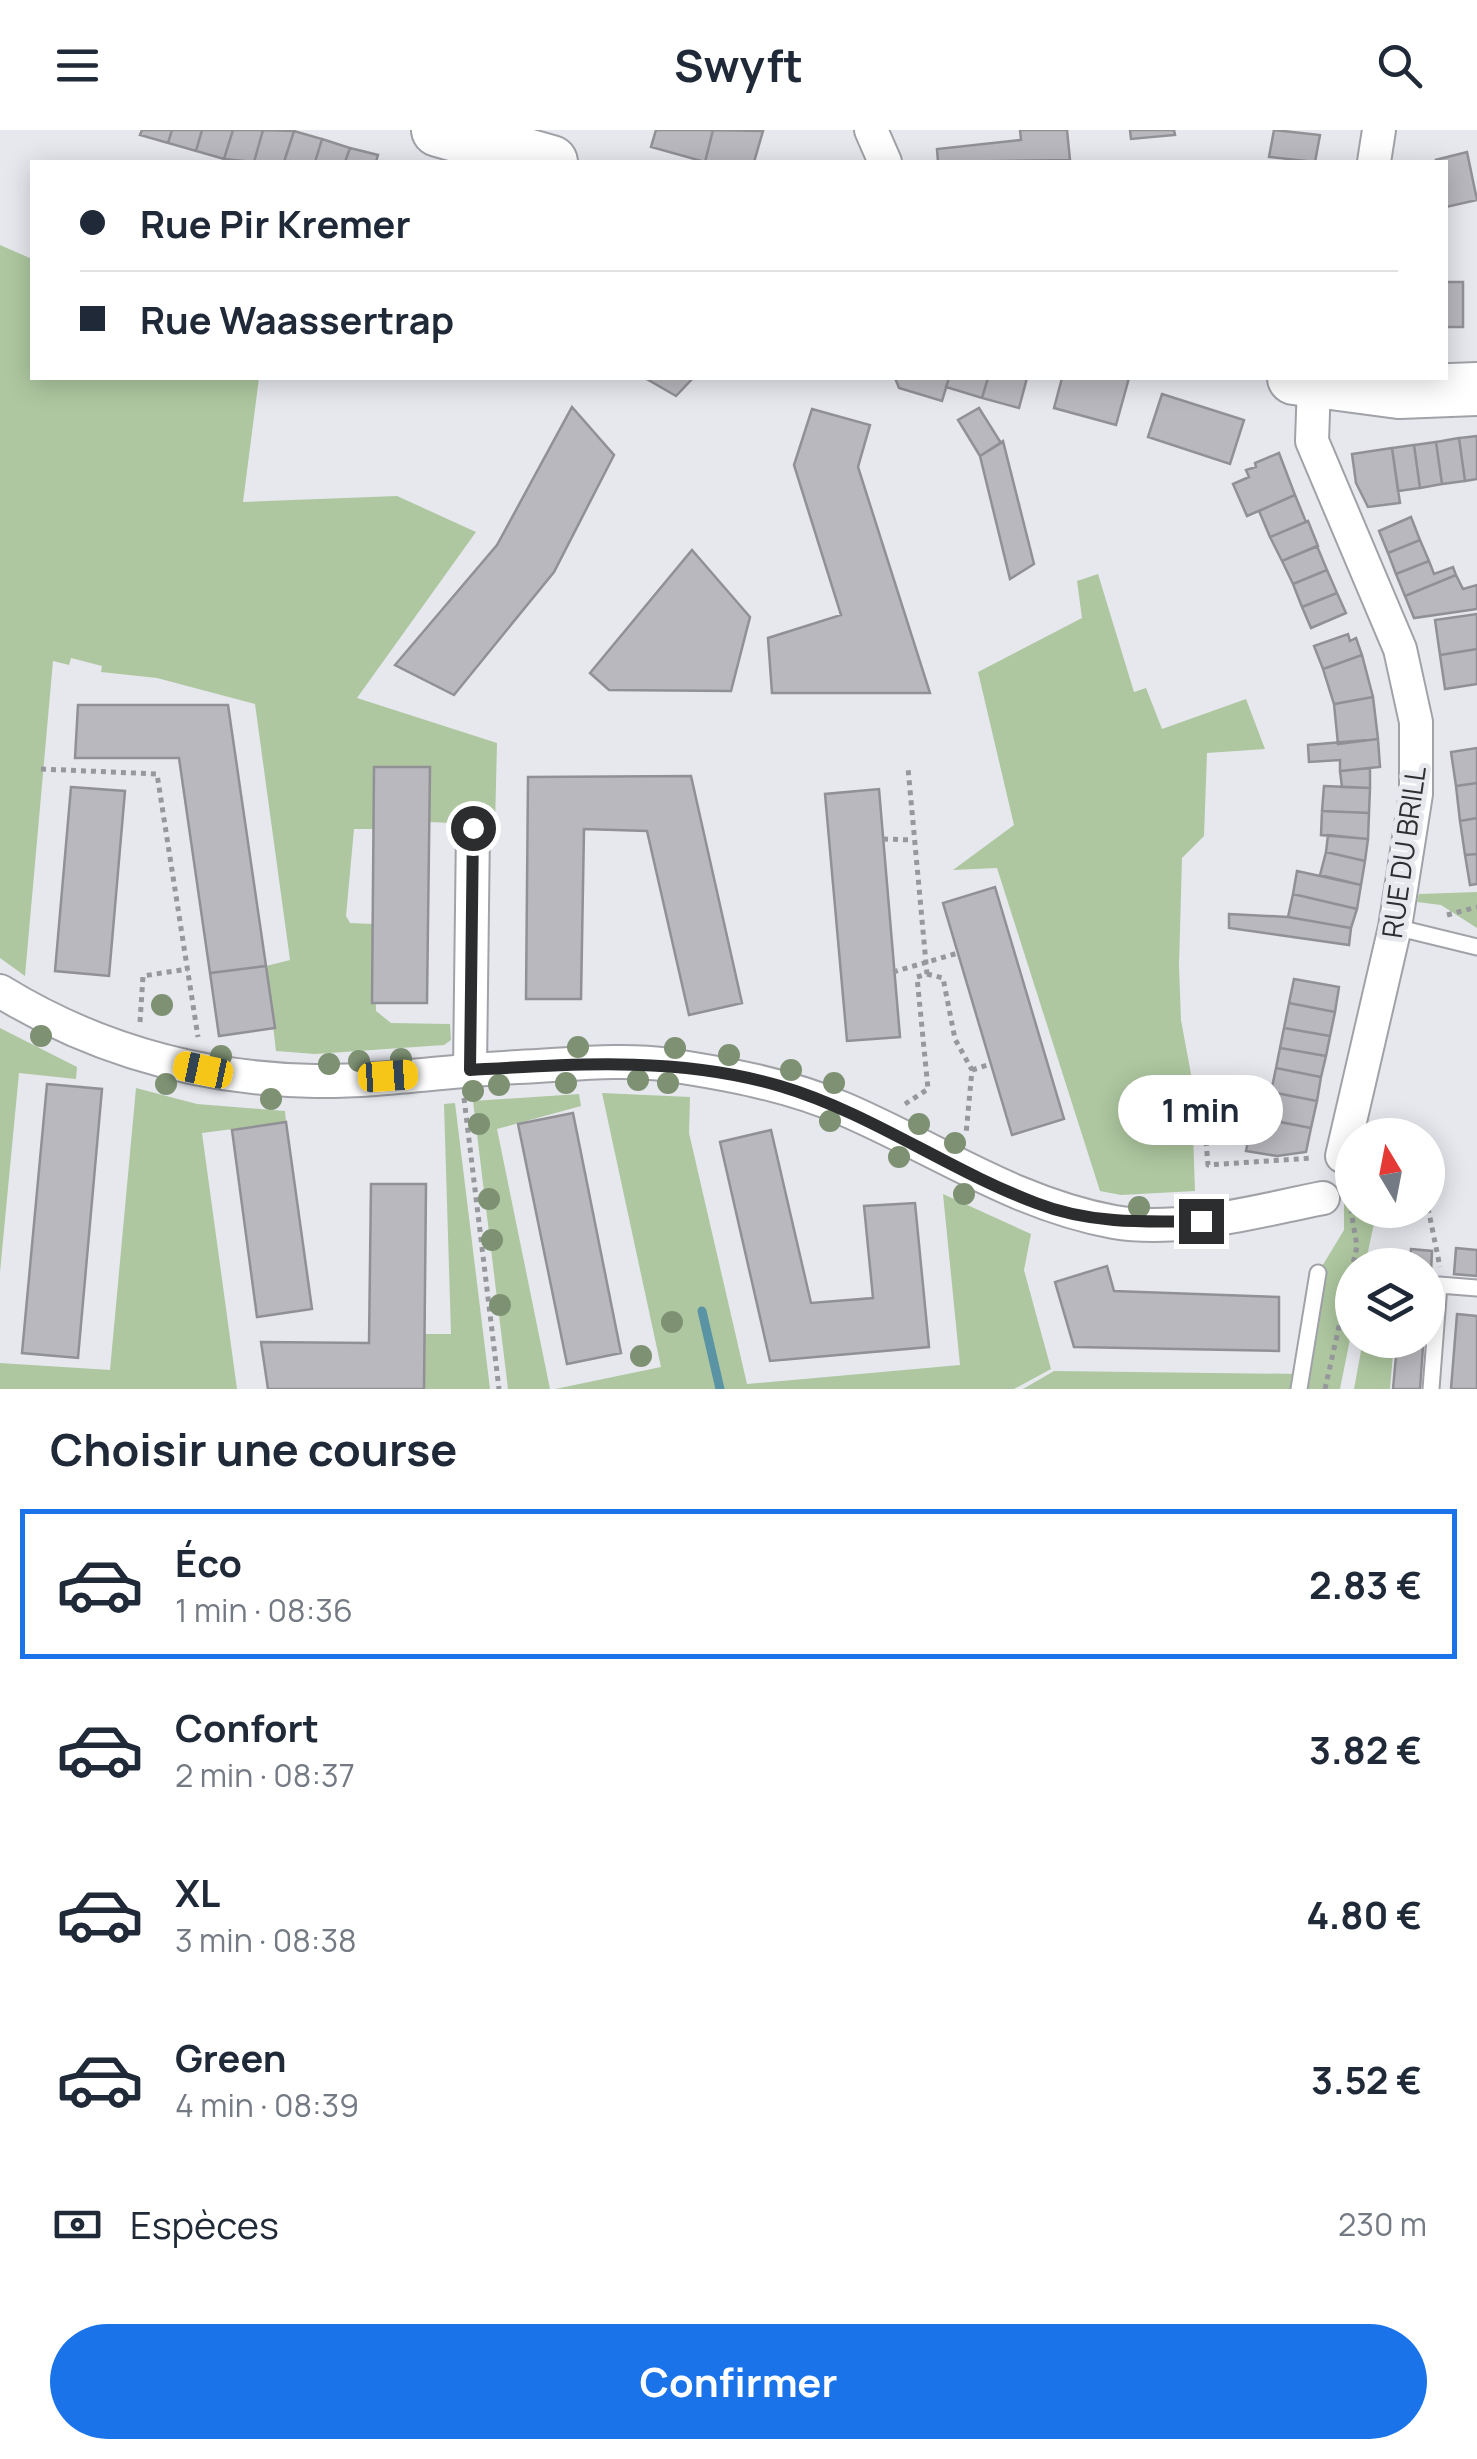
<!DOCTYPE html>
<html lang="fr">
<meta charset="utf-8">
<style>
body{margin:0;font-family:Manrope,sans-serif;background:#f2f2f3;color:#1f2937;height:100vh;display:flex;flex-direction:column;font-size:38px;white-space:nowrap}
*{box-sizing:border-box;margin:0}
p{font-size:32px;color:#747a83}
.icon{flex:none;width:55px;height:55px;fill:none;stroke:currentColor;stroke-width:2;stroke-linecap:round;stroke-linejoin:round}
.map{position:relative;height:1259px;overflow:hidden}
.side{display:flex;flex-direction:column;background:#fff;flex:1}
.side>*{flex:none}
.top-card{position:absolute;left:30px;top:30px;width:1418px;height:220px;border-radius:0px;box-shadow:0 5px 25px #0003;display:grid;align-content:center;height:220px;padding:0 50px;background:#fff}
.needle{width:65px;rotate:350deg}
.buttons{position:absolute;left:1335px;top:988px;display:grid;gap:20px}
.buttons a{display:grid;place-items:center;width:110px;height:110px;border-radius:50%;background:#fff;box-shadow:0 5px 25px #0003;font-size:50px}
.end{position:absolute;width:45px;height:45px;margin:-22px;border:12px solid #2c2d2f;background:#fff;box-shadow:0 0 0 5px #fff}
.from{border-radius:50%}
.bubble{position:absolute;height:70px;border-radius:35px;background:#fff;box-shadow:0 5px 25px #0003;font-size:32px;font-weight:700;line-height:70px;text-align:center}
.car{position:absolute;width:30px;height:60px;margin:-30px -15px;border-radius:12px;box-shadow:0 0 8px 2px #0007;background:linear-gradient(#f5c518 24%,#345 0 40%,#f5c518 0 76%,#345 0 86%,#f5c518 0)}
.top-card b{display:flex;align-items:center;gap:35px;height:95px;font-size:38px}
.top-card b+b{border-top:2px solid #e0e1e3}
.top-card i{width:25px;height:25px;background:#1f2937}
ul{padding:0;list-style:none}
li{display:flex;align-items:center;gap:30px;height:150px;margin:0 20px 15px;padding:0 30px;border:5px solid transparent;border-radius:0px}
li div{flex:1}
li b{display:block;font-size:38px}
li em{font-style:normal;font-weight:700}
li.selected{border-color:#1a73e8}
li>.icon{width:90px;height:90px;stroke-width:1.5}
h2{padding:0 50px;font-size:45px;line-height:120px}
.pay{display:flex;align-items:center;gap:25px;height:110px;padding:0 50px;font-size:38px}
.pay p{margin-inline-start:auto}
.action{display:flex;gap:20px;margin-top:auto;padding:20px 50px}
.action a{flex:1;height:115px;border-radius:60px;background:#1a73e8;color:#fff;font-size:40px;font-weight:700;line-height:115px;text-align:center}
header{display:flex;justify-content:space-between;align-items:center;height:130px;padding:0 50px;background:#fff;font-size:45px;font-weight:700}
.map>svg:first-child{display:block}
.green{fill:#aec7a0}
.lines{fill:none;stroke-linecap:round;stroke-linejoin:round}
.stream{stroke:#5a94a4;stroke-width:9}
.building{fill:#b9b8be;stroke:#919095;stroke-width:2.5}
.service-casing{stroke:#a0a2a8;stroke-width:19}
.minor-casing{stroke:#a0a2a8;stroke-width:36}
.primary-casing{stroke:#a0a2a8;stroke-width:56}
.path{stroke:#96989c;stroke-width:5;stroke-dasharray:5 5;stroke-linecap:butt}
.service{stroke:#fff;stroke-width:15}
.minor{stroke:#fff;stroke-width:32}
.primary{stroke:#fff;stroke-width:52}
.tree{fill:#7e9173}
.route{stroke:#2c2d2f;stroke-width:12}
.labels{text-anchor:middle;dominant-baseline:central;stroke-width:10;stroke-linejoin:round;paint-order:stroke}
.street-label{font-size:28px;fill:#2c2d2f;stroke:#e6e8ee}
</style>
<header><svg class="icon" aria-label="menu" viewBox="0 0 24 24"><path d="M4 6h16M4 12h16M4 18h16"/></svg>Swyft<svg class="icon" aria-label="search" viewBox="0 0 24 24"><circle cx="10" cy="10" r="6"/><path d="M15 15l6 6"/></svg></header>
<div class="map">
<svg width="1477" height="1259" viewBox="0 0 1477 1259">
<rect width="100%" height="100%" fill="#e6e8ee"/>
<path class="green" d="M0,115L32,129V248H259L243,372L397,366L476,402L357,568L497,613L495,695L429,692V637H375L374,699H354L346,786L350,793L373,794L376,881L391,893L450,894L451,910L444,915L315,924L276,921L266,836L290,830L255,574L157,548L101,542L102,536L71,528L69,535L53,531L25,846L0,828Z
M1098,444L1134,562L1146,558L1162,599L1246,569L1265,619L1207,623L1204,706L1182,728L1179,836L1181,890L1191,944L1195,1061L1121,1065L1100,1061L997,738L953,740L1014,695L978,542L1082,488L1077,451Z
M1477,762V798L1441,775L1417,772L1419,764Z
M0,898L77,937L76,949L19,943L0,1142Z
M136,958L197,974L285,981L286,992L202,1003L237,1259H0V1233L110,1240Z
M602,963L690,967L689,1003L747,1254L960,1235L943,1064L1031,1104L1024,1140L1051,1239L1014,1259H555L661,1237Z
M579,964L581,976L497,999L550,1259H508L473,971Z
M455,973L490,1259H424L425,1204H451L444,974Z
M1352,1055V1080H1377L1365,1135H1352V1199L1340,1259H1023L1054,1241L1301,1244L1318,1143L1344,1100V1068Z
M1363,1210L1394,1212L1390,1259H1354Z"/>
<g class="lines">
<path class="stream" d="M702,1181L720,1259"/>
</g>
<path class="building" d="M142,0H172L168,13L140,5Z
M172,0H202L196,21L168,13Z
M202,0H233L224,29L196,21Z
M233,0H263L254,32L224,29Z
M263,0L294,1L284,32H254Z
M656,0H713L705,32L651,17Z
M713,0L763,1L754,32H705Z
M1020,0H1067L1070,30L938,32L937,19L1021,10Z
M1130,0H1174L1175,5L1131,9Z
M1274,0L1320,5L1315,32L1269,27Z
M294,1L322,9L315,32H284Z
M322,9L350,18L345,32H315Z
M350,18L378,25L376,32H345Z
M1467,22L1477,70L1446,77L1445,32L1435,30Z
M1445,152H1463V197H1445Z
M645,248H693L676,266Z
M895,248H949L942,271L899,258Z
M949,248H988L982,268L946,257Z
M988,248H1027L1019,278L982,268Z
M1062,248H1129L1116,295L1054,278Z
M1162,264L1244,290L1230,334L1148,307Z
M572,277L614,325L554,442L454,565L395,535L497,415Z
M979,278L1001,313L980,326L958,290Z
M812,279L870,295L858,337L930,563H772L768,508L841,485L794,335Z
M1477,306V349L1465,351L1459,308Z
M1459,308L1465,351L1442,354L1436,312Z
M1003,311L1034,434L1010,449L980,326Z
M1436,312L1442,354L1420,358L1414,315Z
M1414,315L1420,358L1398,361L1392,318Z
M1392,318L1400,373L1368,377L1356,353L1352,324Z
M1279,323L1295,365L1247,386L1233,354L1249,347L1246,340L1256,337L1255,333Z
M1295,365L1306,392L1270,407L1259,381Z
M1411,387L1420,410L1388,423L1379,401Z
M1308,391L1318,416L1282,431L1270,407Z
M1420,410L1429,431L1396,444L1388,423Z
M1317,416L1327,440L1293,454L1282,431Z
M692,420L750,487L731,561L609,560L590,543Z
M1429,431L1434,444L1453,437L1456,445L1405,466L1396,444Z
M1327,440L1337,463L1302,477L1293,454Z
M1456,445L1463,459L1477,455V479L1414,488L1405,466Z
M1337,463L1346,483L1311,498L1302,477Z
M1477,484V519L1440,525L1435,490Z
M1348,504L1350,511L1356,508L1362,525L1323,539L1314,516Z
M1477,519V554L1445,559L1440,525Z
M1362,525L1373,567L1334,574L1323,539Z
M1373,567L1378,609L1338,614L1334,574Z
M78,575H228L266,836L210,843L179,628H75Z
M1378,609L1380,637L1340,641V630L1309,632L1308,615Z
M1477,618V653L1456,656L1451,622Z
M374,637H430L427,873H372Z
M1370,638V658L1342,657L1340,641Z
M691,646L742,873L689,885L647,701L584,699L581,869H526L528,647Z
M1477,653V688L1460,691L1456,656Z
M1324,656L1370,658L1369,683L1322,681Z
M71,657L125,661L109,846L55,841Z
M879,659L900,907L847,911L825,664Z
M1322,681L1369,683L1368,709L1321,705Z
M1477,688V724L1465,725L1460,691Z
M1328,705L1368,709L1365,731L1326,722Z
M1326,722L1365,731L1361,755L1320,745Z
M1477,724V754L1470,755L1465,725Z
M1297,741L1361,755L1357,779L1293,764Z
M995,757L1064,989L1012,1005L943,773Z
M1293,764L1357,779L1351,798L1288,787Z
M1229,784L1288,787L1351,798L1349,815L1229,798Z
M266,836L275,898L219,906L210,843Z
M1294,849L1339,857L1335,882L1289,873Z
M1289,873L1335,882L1330,906L1284,898Z
M1284,898L1330,906L1326,926L1280,918Z
M1280,918L1326,926L1321,947L1276,938Z
M1276,938L1321,947L1317,971L1271,962Z
M47,954L102,959L78,1228L22,1223Z
M1271,962L1317,971L1311,998L1266,989Z
M573,983L621,1223L567,1234L518,994Z
M1253,987L1311,998L1306,1022L1277,1026L1246,1021Z
M286,992L312,1179L257,1187L232,1000Z
M1201,994L1217,996L1214,1012L1199,1010Z
M771,1000L811,1173L873,1168L864,1076L915,1073L929,1217L770,1231L720,1012Z
M371,1054H426L424,1259H268L261,1212L369,1213Z
M1456,1118L1477,1120V1146L1454,1144Z
M1411,1119L1432,1121L1431,1142L1428,1135H1410Z
M1107,1136L1114,1161L1279,1167V1221L1074,1217L1055,1152Z
M1457,1184L1477,1186V1259H1451Z
M1397,1215L1423,1217L1420,1259H1393Z"/>
<g class="lines">
<g class="service-casing">
<path id="service" d="M1395,797L1477,817
M1299,1259L1318,1143
M1431,1259L1439,1155L1477,1158"/>
</g>
<g class="minor-casing">
<path id="minor" d="M871,0L885,32
M1374,32L1379,0
M1314,253L1312,311L1400,519L1416,592V664L1395,797L1342,1026
M0,861C96,920 202,949 315,951C382,952 451,940 518,937C567,935 621,928 669,935C728,944 789,955 844,979C935,1018 1015,1074 1114,1092C1181,1103 1257,1081 1323,1068
M470,939L473,698"/>
</g>
<g class="primary-casing">
<path id="primary" d="M438,0L551,32
M1294,248L1399,262L1477,259"/>
</g>
<path class="path" d="M41,639L157,644L198,907
M883,709L912,710
M1447,785L1477,777
M893,842L958,823
M927,844L943,848L955,909L972,940L966,1004
M140,892L143,846L188,839
M972,940L991,934
M464,968L499,1259
M905,974L928,959L917,847L927,844L908,638
M1206,1011L1208,1035L1313,1028
M1428,1078L1440,1137
M1325,1259L1357,1116L1351,1081"/>
<use href="#service" class="service"/>
<use href="#minor" class="minor"/>
<use href="#primary" class="primary"/>
</g>
<g class="tree">
<circle cx="162" cy="875" r="11"/>
<circle cx="41" cy="906" r="11"/>
<circle cx="578" cy="917" r="11"/>
<circle cx="675" cy="918" r="11"/>
<circle cx="729" cy="925" r="11"/>
<circle cx="221" cy="926" r="11"/>
<circle cx="401" cy="929" r="11"/>
<circle cx="359" cy="931" r="11"/>
<circle cx="329" cy="934" r="11"/>
<circle cx="791" cy="940" r="11"/>
<circle cx="638" cy="950" r="11"/>
<circle cx="566" cy="953" r="11"/>
<circle cx="668" cy="953" r="11"/>
<circle cx="834" cy="953" r="11"/>
<circle cx="166" cy="954" r="11"/>
<circle cx="499" cy="955" r="11"/>
<circle cx="473" cy="961" r="11"/>
<circle cx="271" cy="969" r="11"/>
<circle cx="830" cy="991" r="11"/>
<circle cx="479" cy="994" r="11"/>
<circle cx="919" cy="994" r="11"/>
<circle cx="955" cy="1013" r="11"/>
<circle cx="899" cy="1027" r="11"/>
<circle cx="964" cy="1064" r="11"/>
<circle cx="489" cy="1069" r="11"/>
<circle cx="1139" cy="1077" r="11"/>
<circle cx="492" cy="1110" r="11"/>
<circle cx="500" cy="1175" r="11"/>
<circle cx="672" cy="1192" r="11"/>
<circle cx="641" cy="1226" r="11"/>
</g>
<g class="lines">
<path class="route" d="M473,698L470,940C574,934 679,926 780,956C871,983 948,1040 1036,1073C1089,1094 1145,1092 1201,1091"/>
</g>
<g class="labels">
<g class="street-label">
<text transform="translate(1403 722) rotate(-82)">RUE DU BRILL</text>
</g>
</g>
</svg>
<div class="buttons">
<a><svg class="needle" viewBox="-14 -14 28 28"><path d="M0-13l5 13h-10z" fill="#e53935"/><path d="M0 13l5-13h-10z" fill="#747a83"/></svg></a>
<a><svg class="icon" aria-label="layers" viewBox="0 0 24 24"><path d="M12 4l9 5-9 5-9-5zM3 14l9 5 9-5"/></svg></a>
</div>
<i class="end from" style="left:473px;top:698px"></i>
<i class="end" style="left:1201px;top:1091px"></i>
<div class="bubble" style="left:1118px;top:945px;width:165px">1 min</div>
<i class="car" style="left:203px;top:940px;rotate:282deg"></i>
<i class="car" style="left:388px;top:946px;rotate:86deg"></i>
<div class="top-card">
<b><i class="from"></i>Rue Pir Kremer</b>
<b><i></i>Rue Waassertrap</b>
</div>
</div>
<section class="side">
<h2>Choisir une course</h2>
<ul>
<li class="selected"><svg class="icon" aria-label="car" viewBox="0 0 24 24"><path d="M5 17H2v-5l4-1 3-4h7l3 4 3 1v5h-3M9 17h6M6 11h13"/><circle cx="7" cy="17" r="2"/><circle cx="17" cy="17" r="2"/></svg><div><b>Éco</b><p>1 min · 08:36</p></div><em>2.83 €</em></li>
<li><svg class="icon" aria-label="car" viewBox="0 0 24 24"><path d="M5 17H2v-5l4-1 3-4h7l3 4 3 1v5h-3M9 17h6M6 11h13"/><circle cx="7" cy="17" r="2"/><circle cx="17" cy="17" r="2"/></svg><div><b>Confort</b><p>2 min · 08:37</p></div><em>3.82 €</em></li>
<li><svg class="icon" aria-label="car" viewBox="0 0 24 24"><path d="M5 17H2v-5l4-1 3-4h7l3 4 3 1v5h-3M9 17h6M6 11h13"/><circle cx="7" cy="17" r="2"/><circle cx="17" cy="17" r="2"/></svg><div><b>XL</b><p>3 min · 08:38</p></div><em>4.80 €</em></li>
<li><svg class="icon" aria-label="car" viewBox="0 0 24 24"><path d="M5 17H2v-5l4-1 3-4h7l3 4 3 1v5h-3M9 17h6M6 11h13"/><circle cx="7" cy="17" r="2"/><circle cx="17" cy="17" r="2"/></svg><div><b>Green</b><p>4 min · 08:39</p></div><em>3.52 €</em></li>
</ul>
<div class="pay"><svg class="icon" aria-label="cash" viewBox="0 0 24 24"><path d="M3 7h18v10H3z"/><circle cx="12" cy="12" r="2"/></svg>Espèces<p>230 m</p></div>
<div class="action"><a>Confirmer</a></div>
</section>
